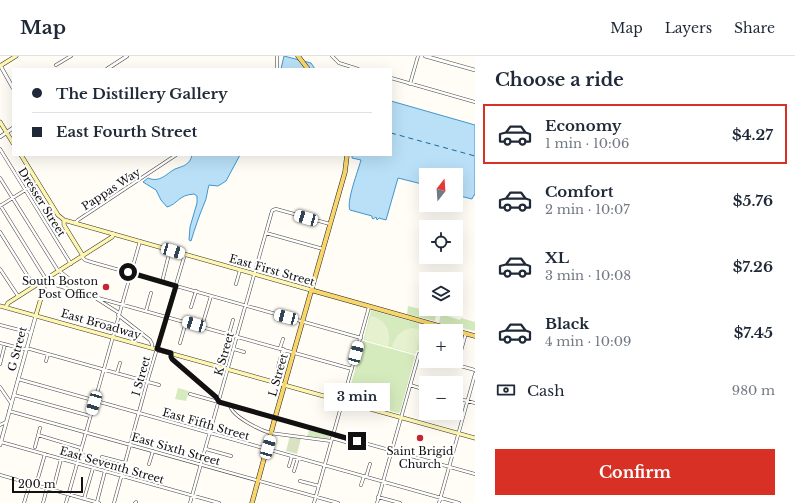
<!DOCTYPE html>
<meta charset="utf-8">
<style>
body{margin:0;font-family:"Libre Baskerville",serif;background:#f6f6f7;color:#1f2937;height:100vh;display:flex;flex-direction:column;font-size:15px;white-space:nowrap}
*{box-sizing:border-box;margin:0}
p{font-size:13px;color:#747a83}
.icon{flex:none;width:22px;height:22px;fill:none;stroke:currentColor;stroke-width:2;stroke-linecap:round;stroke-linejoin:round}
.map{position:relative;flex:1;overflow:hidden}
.panel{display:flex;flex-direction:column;background:#fff;width:320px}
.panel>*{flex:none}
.hud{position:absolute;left:12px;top:12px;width:380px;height:88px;border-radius:0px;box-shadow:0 4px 16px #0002;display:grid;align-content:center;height:88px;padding:0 20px;background:#fff}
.needle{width:26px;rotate:17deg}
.tools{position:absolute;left:419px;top:112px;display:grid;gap:8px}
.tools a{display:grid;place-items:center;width:44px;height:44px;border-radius:0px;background:#fff;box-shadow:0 4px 16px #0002;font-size:20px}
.scale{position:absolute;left:12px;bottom:10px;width:71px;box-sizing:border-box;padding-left:4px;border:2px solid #111;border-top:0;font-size:11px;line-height:14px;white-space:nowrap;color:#111;-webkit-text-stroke:3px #fff;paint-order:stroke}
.end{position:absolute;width:18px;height:18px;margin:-9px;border:5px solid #111;background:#fff;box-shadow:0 0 0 2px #fff}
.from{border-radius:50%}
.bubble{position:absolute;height:28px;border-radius:0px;background:#fff;box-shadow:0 4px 16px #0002;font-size:13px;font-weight:700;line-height:28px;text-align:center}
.car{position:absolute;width:12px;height:24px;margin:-12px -6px;border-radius:5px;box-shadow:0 0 3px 1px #0007;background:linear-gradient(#fff 24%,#345 0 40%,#fff 0 76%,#345 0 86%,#fff 0)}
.hud b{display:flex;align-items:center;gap:14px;height:38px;font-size:15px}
.hud b+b{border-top:1px solid #e0e1e3}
.hud i{width:10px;height:10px;background:#1f2937}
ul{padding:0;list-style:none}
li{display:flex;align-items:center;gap:12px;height:60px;margin:0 8px 6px;padding:0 12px;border:2px solid transparent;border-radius:0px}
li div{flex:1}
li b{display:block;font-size:15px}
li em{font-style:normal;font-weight:700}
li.active{border-color:#d93025}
li>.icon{width:36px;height:36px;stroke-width:1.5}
h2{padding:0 20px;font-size:18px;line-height:48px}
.pay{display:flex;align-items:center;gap:10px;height:44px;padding:0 20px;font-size:15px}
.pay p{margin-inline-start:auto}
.cta{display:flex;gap:8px;margin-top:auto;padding:8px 20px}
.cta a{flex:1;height:46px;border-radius:0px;background:#d93025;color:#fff;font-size:16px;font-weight:700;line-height:46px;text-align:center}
header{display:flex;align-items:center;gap:24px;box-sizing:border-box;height:56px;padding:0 20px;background:#fff;border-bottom:1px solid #e0e1e3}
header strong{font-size:19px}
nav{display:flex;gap:22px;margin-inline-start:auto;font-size:14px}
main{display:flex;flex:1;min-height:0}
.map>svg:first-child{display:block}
.green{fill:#d5ebbd}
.cemetery{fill:#d9e3c4}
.pitch{fill:#e6f2cf}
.water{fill:#b9e0f7;stroke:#3f96cf}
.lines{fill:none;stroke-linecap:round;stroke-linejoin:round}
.ferry{stroke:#1768a6;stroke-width:1;stroke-dasharray:5 4;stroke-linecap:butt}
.minor-casing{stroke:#444;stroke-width:3.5}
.tertiary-casing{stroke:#444;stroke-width:4}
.secondary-casing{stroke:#333;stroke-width:4.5}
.primary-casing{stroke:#222;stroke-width:5}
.minor{stroke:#fff;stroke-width:2.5}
.tertiary{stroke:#fff;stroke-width:3}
.secondary{stroke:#fff6b0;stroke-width:3.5}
.primary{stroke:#f9d66b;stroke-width:4}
.route{stroke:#111;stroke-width:5}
.poi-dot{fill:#c4262e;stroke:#fff;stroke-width:1.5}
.labels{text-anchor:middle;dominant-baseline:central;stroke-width:4;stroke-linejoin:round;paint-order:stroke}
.street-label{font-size:11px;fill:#111;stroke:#fff}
.poi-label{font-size:11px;fill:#111;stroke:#fff;text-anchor:end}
</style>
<header>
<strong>Map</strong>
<nav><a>Map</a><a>Layers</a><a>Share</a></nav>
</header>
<main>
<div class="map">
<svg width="475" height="447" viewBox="0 0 475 447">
<rect width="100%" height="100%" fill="#fffdf5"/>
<path class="green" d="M408,250L436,257L435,265L407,258Z
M371,254L447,275H426V297L417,294L415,298L364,284V282Z
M441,258L460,264L461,262L475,266V275L439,267Z
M363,285L414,299L415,301L400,356L398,357L347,342Z
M178,332L189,335L186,345L175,343Z
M309,374L330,380L329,383L307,380Z"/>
<path class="cemetery" d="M290,380L301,382L297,398L286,395Z"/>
<path class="pitch" d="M371,260C386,264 392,275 388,290L366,284L365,282Z
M412,272L422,274L416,296L414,297L392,291C395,280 401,274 412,272Z"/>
<path class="water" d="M284,0L311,7L315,13H281Z
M391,45L475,69V139H474L472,143L456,139V119H426V129L398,122L386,164L379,162L377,164L376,161L373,163L372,162V160L350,154C346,146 358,115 361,104L352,102V99H391Z
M192,99H240L226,125L218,130L209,129C207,135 207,143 204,148C199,160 195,172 191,185L189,184L190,171L197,147V140L194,138C178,139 178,148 167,151L161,144L156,134L143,126L148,122C160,127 166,118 175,113C183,110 190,109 192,99Z"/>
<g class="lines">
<path class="ferry" d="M391,77L475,100"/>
<g class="minor-casing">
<path id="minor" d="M277,0V13
M332,0L339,7L358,13
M56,9L71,0
M391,22L475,46
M410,28L418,0
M0,93L71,208
M0,122L57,213L81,232V237
M0,149L46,223
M0,150L38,126
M75,167L78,164L176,99
M0,176L34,230
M266,177L323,193
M82,201L85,204L91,206L361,282
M0,213L18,240
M43,225L91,240L352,313
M162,226L170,194
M236,228L240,214
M97,243L119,257
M191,251L196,235
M146,255L151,237
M118,259L150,284L152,288V291
M97,264L115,269
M0,269L31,277
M202,270L211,240
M229,278L233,264
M0,287L23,293H30L159,329
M180,287L186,266
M280,292L283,283
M234,293L244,296
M171,298V301L172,303L214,339L219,345
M46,305L48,298
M443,305L475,314
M0,308L5,288
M457,309L466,277
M278,311L283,293
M117,317L120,307
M18,323L459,447
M410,329L426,334
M0,331L11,347
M190,338L475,418
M14,339L90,360
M456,342L475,347
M230,349C231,360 260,374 270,377L331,385
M9,355L338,447
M0,369L6,366
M38,379L81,392
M332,382L346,386L361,387
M1,386L219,447
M35,391L40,372
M206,393L231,400
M79,398L90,401
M102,401L125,407
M149,408L153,395
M289,410L292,400
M294,415L298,402
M0,419L99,447
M366,421L370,408
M300,425L319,430
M36,429L45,398
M361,429L364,420
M53,434L61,403
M378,441L400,447
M84,443L93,412
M97,446L105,415
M24,447L30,427
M43,447L47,432
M66,447L140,185
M114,447L148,323L185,198
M135,447L136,446
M190,447L272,155L273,154L276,153L330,168
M314,447L369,251
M377,447L419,298L426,300
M439,447L475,318"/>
</g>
<g class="tertiary-casing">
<path id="tertiary" d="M425,0L475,14
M0,9L13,32
M107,13L127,0
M0,81L13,72
M0,389L36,259"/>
</g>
<g class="secondary-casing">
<path id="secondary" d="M0,10L16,0
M0,66L13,87
M21,99L58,159L64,164L311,234
M64,164V169L83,200
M0,250L475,382
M6,251L8,247L112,181L114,178
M36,259L44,232L43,225"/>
</g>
<g class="primary-casing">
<path id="primary" d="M298,0L308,13
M311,234L475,280
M252,447L275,362L345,116L347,99"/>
</g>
<use href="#minor" class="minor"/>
<use href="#tertiary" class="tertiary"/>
<use href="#secondary" class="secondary"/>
<use href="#primary" class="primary"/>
</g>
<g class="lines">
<path class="route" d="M128,216L176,230L157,293L171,297V301L172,303L216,341L219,346L357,385"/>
</g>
<g class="poi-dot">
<circle cx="106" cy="231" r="4"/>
<circle cx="420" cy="382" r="4"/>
</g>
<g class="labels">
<g class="street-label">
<text transform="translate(111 133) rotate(-33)">Pappas Way</text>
<text transform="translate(42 146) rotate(58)">Dresser Street</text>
<text transform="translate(272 214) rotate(16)">East First Street</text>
<text transform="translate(101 268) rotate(16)">East Broadway</text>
<text transform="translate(17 293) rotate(-75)">G Street</text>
<text transform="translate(224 298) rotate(-74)">K Street</text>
<text transform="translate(278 319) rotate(-74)">L Street</text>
<text transform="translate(141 320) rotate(-74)">I Street</text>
<text transform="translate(206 368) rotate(16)">East Fifth Street</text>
<text transform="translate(176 393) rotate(16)">East Sixth Street</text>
<text transform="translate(112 409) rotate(16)">East Seventh Street</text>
</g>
<g class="poi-label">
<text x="98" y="225">South Boston<tspan x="98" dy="13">Post Office</tspan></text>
<text x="420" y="395" text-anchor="middle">Saint Brigid<tspan x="420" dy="13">Church</tspan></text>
</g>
</g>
</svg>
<div class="tools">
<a><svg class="needle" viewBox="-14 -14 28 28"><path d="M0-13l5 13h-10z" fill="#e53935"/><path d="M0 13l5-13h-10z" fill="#747a83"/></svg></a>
<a><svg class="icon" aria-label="locate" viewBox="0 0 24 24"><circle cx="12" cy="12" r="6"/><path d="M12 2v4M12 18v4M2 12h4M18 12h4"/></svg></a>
<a><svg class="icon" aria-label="layers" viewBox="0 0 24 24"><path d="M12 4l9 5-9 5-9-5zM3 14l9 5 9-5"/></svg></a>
<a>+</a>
<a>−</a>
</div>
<div class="scale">200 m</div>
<i class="end from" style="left:128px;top:216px"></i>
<i class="end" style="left:357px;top:385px"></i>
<div class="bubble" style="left:324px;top:327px;width:66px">3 min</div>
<i class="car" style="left:306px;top:162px;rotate:286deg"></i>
<i class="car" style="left:173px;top:195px;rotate:106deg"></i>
<i class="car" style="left:286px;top:261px;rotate:285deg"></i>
<i class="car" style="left:194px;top:268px;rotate:286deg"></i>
<i class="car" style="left:356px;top:297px;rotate:15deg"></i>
<i class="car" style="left:94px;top:347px;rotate:196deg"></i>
<i class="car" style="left:268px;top:391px;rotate:16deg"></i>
<div class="hud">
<b><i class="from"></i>The Distillery Gallery</b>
<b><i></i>East Fourth Street</b>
</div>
</div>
<section class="panel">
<h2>Choose a ride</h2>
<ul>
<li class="active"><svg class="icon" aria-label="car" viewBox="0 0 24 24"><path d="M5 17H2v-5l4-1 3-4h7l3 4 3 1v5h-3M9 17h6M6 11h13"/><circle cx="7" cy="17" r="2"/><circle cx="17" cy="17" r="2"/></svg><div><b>Economy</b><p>1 min · 10:06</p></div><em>$4.27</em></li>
<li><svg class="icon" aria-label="car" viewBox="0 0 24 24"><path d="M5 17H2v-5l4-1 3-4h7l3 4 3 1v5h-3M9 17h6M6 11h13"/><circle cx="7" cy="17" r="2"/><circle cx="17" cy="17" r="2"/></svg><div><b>Comfort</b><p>2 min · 10:07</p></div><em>$5.76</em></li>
<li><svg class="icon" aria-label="car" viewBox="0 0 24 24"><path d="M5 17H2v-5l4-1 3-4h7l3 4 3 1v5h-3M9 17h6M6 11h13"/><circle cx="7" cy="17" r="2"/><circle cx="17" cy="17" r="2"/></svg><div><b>XL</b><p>3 min · 10:08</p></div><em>$7.26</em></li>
<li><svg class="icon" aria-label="car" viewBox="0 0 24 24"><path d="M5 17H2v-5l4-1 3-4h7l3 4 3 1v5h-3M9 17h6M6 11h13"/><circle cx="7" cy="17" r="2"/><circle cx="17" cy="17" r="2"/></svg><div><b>Black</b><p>4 min · 10:09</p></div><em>$7.45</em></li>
</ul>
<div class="pay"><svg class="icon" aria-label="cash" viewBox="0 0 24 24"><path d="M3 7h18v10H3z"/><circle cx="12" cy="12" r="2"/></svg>Cash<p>980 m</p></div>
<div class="cta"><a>Confirm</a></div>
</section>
</main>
